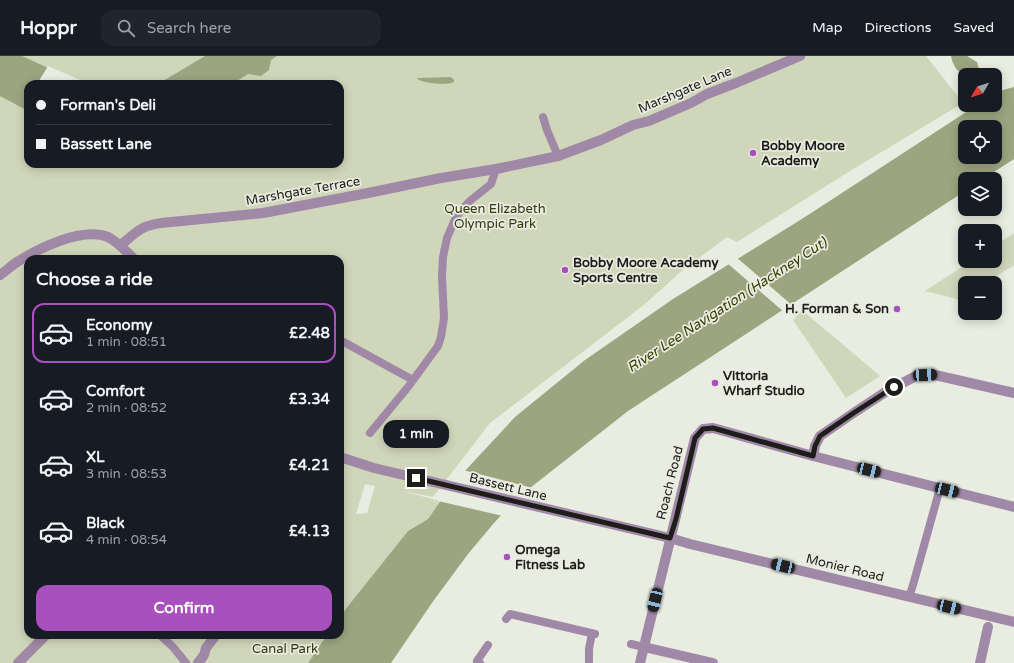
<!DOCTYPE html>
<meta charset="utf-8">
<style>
body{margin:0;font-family:"Varela Round",sans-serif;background:#20242c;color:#f1f3f6;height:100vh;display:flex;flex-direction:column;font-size:15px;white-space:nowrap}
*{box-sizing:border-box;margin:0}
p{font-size:13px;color:#9ea1a6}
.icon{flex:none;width:22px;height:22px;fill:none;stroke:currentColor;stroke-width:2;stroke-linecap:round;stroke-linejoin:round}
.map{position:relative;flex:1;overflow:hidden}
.side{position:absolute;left:24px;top:199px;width:320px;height:384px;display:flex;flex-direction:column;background:#171b24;border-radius:12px;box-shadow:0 2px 10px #0003}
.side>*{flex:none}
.banner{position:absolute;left:24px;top:24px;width:320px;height:88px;border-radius:12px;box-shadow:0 2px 10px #0003;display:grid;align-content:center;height:88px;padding:0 12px;background:#171b24}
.needle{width:26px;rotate:231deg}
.controls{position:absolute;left:958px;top:12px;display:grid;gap:8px}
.controls a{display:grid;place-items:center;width:44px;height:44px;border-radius:8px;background:#171b24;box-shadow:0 2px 10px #0003;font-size:20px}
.end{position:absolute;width:18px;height:18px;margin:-9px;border:5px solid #1d1e19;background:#fff;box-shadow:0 0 0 2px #fff}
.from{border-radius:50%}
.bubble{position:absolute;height:28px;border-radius:12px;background:#171b24;box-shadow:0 2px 10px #0003;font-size:13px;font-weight:700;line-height:28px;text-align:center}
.car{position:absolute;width:12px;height:24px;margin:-12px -6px;border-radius:5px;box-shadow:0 0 3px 1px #0007;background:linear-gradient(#222 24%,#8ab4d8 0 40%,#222 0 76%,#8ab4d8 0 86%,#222 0)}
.banner b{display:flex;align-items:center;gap:14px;height:38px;font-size:15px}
.banner b+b{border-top:1px solid #363941}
.banner i{width:10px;height:10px;background:#f1f3f6}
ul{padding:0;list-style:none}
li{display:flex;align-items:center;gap:12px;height:60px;margin:0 8px 6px;padding:0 4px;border:2px solid transparent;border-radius:12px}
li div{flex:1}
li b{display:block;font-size:15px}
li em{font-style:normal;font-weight:700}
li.selected{border-color:#a850bd}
li>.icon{width:36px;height:36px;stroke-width:1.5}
h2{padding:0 12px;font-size:18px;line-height:48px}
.action{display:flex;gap:8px;margin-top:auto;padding:8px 12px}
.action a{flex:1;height:46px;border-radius:12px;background:#a850bd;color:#fff;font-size:16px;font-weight:700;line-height:46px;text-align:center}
header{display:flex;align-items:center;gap:24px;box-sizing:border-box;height:56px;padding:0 20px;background:#171b24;border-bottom:1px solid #363941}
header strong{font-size:19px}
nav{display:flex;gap:22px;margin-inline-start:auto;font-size:14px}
.search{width:280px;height:36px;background:#20242c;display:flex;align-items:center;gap:10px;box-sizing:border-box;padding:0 14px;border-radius:12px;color:#9ea1a6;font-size:15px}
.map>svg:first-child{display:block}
.green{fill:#d0d6ba;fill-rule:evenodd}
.water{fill:#9ca480;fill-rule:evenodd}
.pier{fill:#e9ece0}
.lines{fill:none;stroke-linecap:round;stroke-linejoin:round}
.service{stroke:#a089a6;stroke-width:8}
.pedestrian{stroke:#a089a6;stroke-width:10}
.minor{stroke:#a089a6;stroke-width:10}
.tertiary{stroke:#a089a6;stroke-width:10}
.route{stroke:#1d1e19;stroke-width:5}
.poi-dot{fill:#a850bd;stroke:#e9ece0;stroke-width:1.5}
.labels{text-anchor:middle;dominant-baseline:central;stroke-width:3.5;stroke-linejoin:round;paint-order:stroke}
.street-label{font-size:13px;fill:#1d1e19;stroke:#e9ece0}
.poi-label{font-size:13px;font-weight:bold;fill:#1d1e19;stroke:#e9ece0;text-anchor:start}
.park-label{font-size:13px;fill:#32390c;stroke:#e9ece0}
.water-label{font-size:14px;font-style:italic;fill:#373f00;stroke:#e9ece0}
</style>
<header>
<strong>Hoppr</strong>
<div class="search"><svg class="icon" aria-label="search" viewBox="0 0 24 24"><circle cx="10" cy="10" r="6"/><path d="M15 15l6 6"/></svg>Search here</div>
<nav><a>Map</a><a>Directions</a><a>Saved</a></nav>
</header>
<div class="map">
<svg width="1014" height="607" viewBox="0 0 1014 607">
<rect width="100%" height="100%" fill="#e9ece0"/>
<path class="green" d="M0,0H926L963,47L850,115L737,186L727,181L684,213L645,248L490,367L433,441L402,435L440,445L428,463L408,475L348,550L340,561V203H28V579H327L308,607H0ZM28,28H340V108H28ZM365,428L375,430L367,457L356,458Z
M1014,177V209L986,227H965V245L925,235L971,205H995V190Z
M802,254L880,320L846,342L793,264Z"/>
<path class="water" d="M0,0H22L46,11L84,28H28V55L0,40Z
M205,0H277L271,4L269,14L261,20L248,18L232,28H158Z
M951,0H967L977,6L979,13V16L975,19C972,19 967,20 965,19C957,17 952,7 951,0Z
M450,21L452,22L454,24V26C447,30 424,27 417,23L418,22Z
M1014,31V103L983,123H965V135L628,355L516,443L494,467L468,498L434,544L391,607H308L327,579H340V561L348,550L408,475L428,463L450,431L515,361L585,304L673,243L805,161L977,49H995V37L996,36ZM965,71H995V101H965Z"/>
<path class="pier" d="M48,10L85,26L86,28H37Z
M736,201L793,250L784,256L727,207Z
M463,414L533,432L517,444L503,460L438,445L449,430Z"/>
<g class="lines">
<path class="service" d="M543,61L547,74L558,100
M340,284L413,324
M370,377L408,331L438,290L441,281L444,262L442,220L443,201L447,182L456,161L462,153L471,144L491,128L496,113
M909,541L913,529L940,432
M506,563L510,558L595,578
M160,579L173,591L186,607
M631,588L644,591
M480,607L477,605L488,589
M589,607V593L592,577"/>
<path class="pedestrian" d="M980,607L988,571"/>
<path class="minor" d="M121,189C128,183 136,175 145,171C150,169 156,168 161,167L263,157L368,137L441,122L496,113L558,100L601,84L633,69L649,65L691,47L707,38L736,27L800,0
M813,400L815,390L820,380L855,356L887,335L916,320L935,319L1014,337
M340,401L374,412L670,482L690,488L1014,566
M644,591L713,607
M198,607L204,599L206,592L216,579
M640,607L695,382L703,373L713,372L813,400L1014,451"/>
<path class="tertiary" d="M0,219C6,215 11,210 17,206C39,192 82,171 108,181C118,186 126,195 134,203
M18,607L46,579"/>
</g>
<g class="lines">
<path class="route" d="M416,422L670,482L676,463L695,382L703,373L713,372L813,400L815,390L820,380L855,356L894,331"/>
</g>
<g class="poi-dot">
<circle cx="753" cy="97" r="4"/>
<circle cx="565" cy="214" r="4"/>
<circle cx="897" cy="253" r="4"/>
<circle cx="715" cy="327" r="4"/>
<circle cx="507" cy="501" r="4"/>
</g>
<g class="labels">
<g class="street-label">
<text transform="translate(685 34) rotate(-23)">Marshgate Lane</text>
<text transform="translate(303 135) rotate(-10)">Marshgate Terrace</text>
<text transform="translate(670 427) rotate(-76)">Roach Road</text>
<text transform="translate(508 431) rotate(14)">Bassett Lane</text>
<text transform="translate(845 512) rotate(14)">Monier Road</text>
</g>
<g class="poi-label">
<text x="761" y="90">Bobby Moore<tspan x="761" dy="15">Academy</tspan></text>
<text x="573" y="207">Bobby Moore Academy<tspan x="573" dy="15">Sports Centre</tspan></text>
<text x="889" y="253" text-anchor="end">H. Forman &amp; Son</text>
<text x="723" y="320">Vittoria<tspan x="723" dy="15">Wharf Studio</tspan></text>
<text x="515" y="494">Omega<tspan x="515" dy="15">Fitness Lab</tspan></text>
</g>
<g class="park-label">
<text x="495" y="153">Queen Elizabeth<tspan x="495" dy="15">Olympic Park</tspan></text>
<text x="285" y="593">Canal Park</text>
</g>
<g class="water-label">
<text transform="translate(727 249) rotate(-33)">River Lee Navigation (Hackney Cut)</text>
</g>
</g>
</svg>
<div class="controls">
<a><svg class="needle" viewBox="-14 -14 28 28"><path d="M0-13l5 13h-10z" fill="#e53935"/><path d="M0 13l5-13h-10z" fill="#9ea1a6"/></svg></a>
<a><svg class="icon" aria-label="locate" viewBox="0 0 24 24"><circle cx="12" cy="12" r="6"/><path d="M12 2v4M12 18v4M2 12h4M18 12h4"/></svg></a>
<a><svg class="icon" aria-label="layers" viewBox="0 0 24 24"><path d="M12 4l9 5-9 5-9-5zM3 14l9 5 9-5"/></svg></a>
<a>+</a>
<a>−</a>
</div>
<i class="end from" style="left:894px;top:331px"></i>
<i class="end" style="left:416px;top:422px"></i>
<div class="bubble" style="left:383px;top:364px;width:66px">1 min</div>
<i class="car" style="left:925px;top:319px;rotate:87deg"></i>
<i class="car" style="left:869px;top:414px;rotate:104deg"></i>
<i class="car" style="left:947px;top:434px;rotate:104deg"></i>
<i class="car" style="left:783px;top:510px;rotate:283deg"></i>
<i class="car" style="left:655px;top:544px;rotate:193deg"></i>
<i class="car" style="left:949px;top:551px;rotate:103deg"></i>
<div class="banner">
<b><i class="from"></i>Forman's Deli</b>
<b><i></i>Bassett Lane</b>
</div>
<section class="side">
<h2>Choose a ride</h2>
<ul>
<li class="selected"><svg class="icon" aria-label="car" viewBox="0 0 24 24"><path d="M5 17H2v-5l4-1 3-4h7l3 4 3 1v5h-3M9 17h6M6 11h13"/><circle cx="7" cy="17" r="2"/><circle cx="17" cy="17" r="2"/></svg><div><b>Economy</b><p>1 min · 08:51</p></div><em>£2.48</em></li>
<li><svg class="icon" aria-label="car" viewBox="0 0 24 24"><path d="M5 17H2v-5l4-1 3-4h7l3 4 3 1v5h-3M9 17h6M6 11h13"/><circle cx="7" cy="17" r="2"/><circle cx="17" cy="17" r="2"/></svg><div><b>Comfort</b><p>2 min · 08:52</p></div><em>£3.34</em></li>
<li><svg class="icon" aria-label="car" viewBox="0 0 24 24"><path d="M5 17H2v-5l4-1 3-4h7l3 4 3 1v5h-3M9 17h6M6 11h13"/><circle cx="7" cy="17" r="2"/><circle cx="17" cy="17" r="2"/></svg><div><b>XL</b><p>3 min · 08:53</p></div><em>£4.21</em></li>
<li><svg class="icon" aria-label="car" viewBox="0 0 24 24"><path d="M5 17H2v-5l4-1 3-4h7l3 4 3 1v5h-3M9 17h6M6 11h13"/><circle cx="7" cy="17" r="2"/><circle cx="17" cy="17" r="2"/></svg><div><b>Black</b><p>4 min · 08:54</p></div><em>£4.13</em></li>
</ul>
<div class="action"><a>Confirm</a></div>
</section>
</div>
